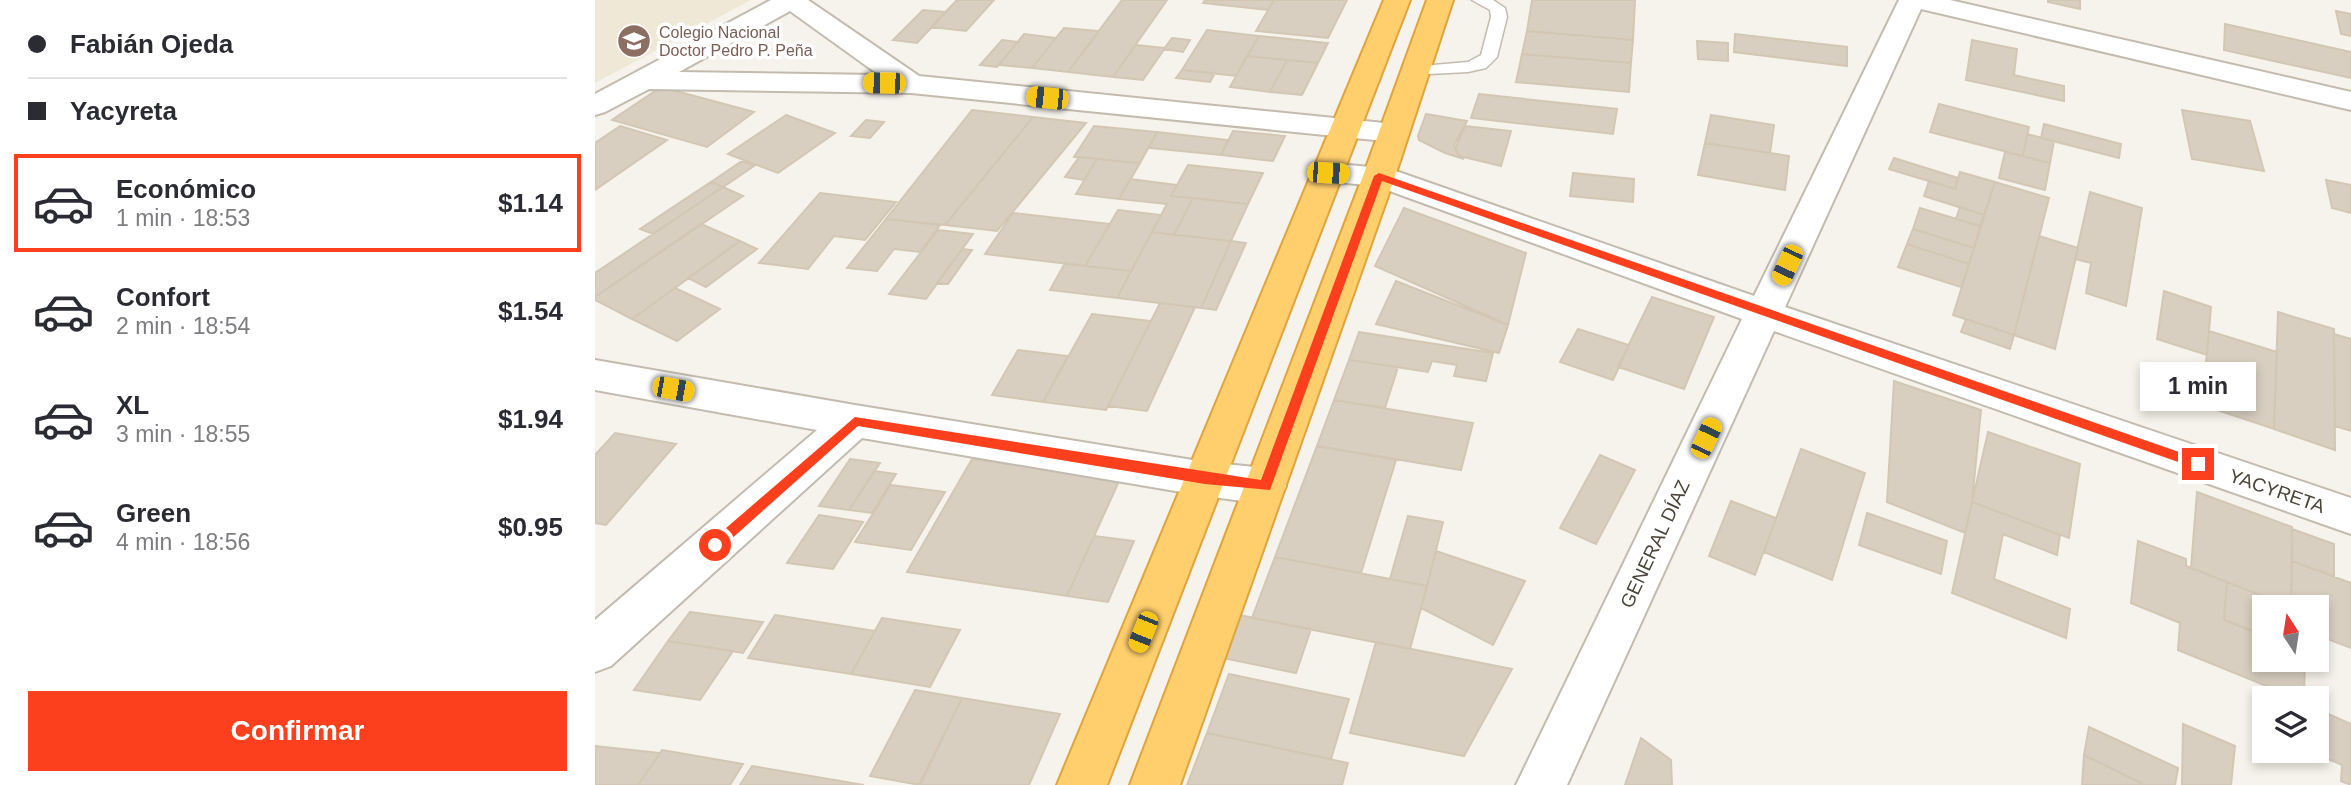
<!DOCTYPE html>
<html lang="es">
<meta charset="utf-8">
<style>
body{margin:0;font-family:Arial,sans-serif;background:#f2f2f3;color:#2b2b33;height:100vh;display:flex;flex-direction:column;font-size:26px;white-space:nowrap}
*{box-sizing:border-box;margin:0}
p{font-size:23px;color:#7c7c81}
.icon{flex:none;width:38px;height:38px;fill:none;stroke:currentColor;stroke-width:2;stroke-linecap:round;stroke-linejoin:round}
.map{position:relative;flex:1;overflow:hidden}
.drawer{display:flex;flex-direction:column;background:#fff;width:595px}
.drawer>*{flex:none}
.guide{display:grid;align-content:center;height:154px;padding:0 28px;background:#fff}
.needle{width:46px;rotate:348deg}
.tools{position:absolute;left:1657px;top:595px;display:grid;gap:14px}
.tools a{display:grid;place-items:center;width:77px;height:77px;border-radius:0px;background:#fff;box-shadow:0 4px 10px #0003;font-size:35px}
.end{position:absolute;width:32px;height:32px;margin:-16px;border:9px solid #fc3f1d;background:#fff;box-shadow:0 0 0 4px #fff}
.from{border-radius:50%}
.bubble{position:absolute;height:49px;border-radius:0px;background:#fff;box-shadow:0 4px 10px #0003;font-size:23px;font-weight:700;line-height:49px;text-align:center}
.car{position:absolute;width:21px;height:42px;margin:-21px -10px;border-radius:9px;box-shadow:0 0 5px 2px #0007;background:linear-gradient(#f5c518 24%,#345 0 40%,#f5c518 0 76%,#345 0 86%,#f5c518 0)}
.guide b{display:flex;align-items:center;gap:24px;height:66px;font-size:26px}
.guide b+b{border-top:2px solid #e1e1e2}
.guide i{width:18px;height:18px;background:#2b2b33}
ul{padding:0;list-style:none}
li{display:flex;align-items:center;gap:21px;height:98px;margin:0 14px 10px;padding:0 14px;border:4px solid transparent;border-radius:0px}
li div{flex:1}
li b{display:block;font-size:26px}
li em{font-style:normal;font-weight:700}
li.on{border-color:#fc3f1d}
li>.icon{width:63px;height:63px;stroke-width:1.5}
.action{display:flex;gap:14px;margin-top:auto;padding:14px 28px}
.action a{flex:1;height:80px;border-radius:0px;background:#fc3f1d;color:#fff;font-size:28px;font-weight:700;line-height:80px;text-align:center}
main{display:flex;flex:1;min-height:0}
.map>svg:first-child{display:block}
.education{fill:#efe8d6}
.building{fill:#d8cfc1;stroke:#d3c7b4;stroke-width:2}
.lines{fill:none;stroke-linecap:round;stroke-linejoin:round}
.lane-casing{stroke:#c2bbae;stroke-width:3}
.street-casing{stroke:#c2bbae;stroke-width:4}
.highway-casing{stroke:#e0a43c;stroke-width:4}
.lane{fill:#fff;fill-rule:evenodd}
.street{fill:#fff;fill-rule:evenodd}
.highway{fill:#ffcf6e;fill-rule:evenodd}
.route{fill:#fc3f1d}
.labels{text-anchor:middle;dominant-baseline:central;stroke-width:7;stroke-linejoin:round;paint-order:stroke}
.far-education-label{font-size:16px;fill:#785e54;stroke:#fff;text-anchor:start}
.street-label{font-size:19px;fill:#4b4439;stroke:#fff}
</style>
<main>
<section class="drawer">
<div class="guide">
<b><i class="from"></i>Fabián Ojeda</b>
<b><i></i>Yacyreta</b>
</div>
<ul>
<li class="on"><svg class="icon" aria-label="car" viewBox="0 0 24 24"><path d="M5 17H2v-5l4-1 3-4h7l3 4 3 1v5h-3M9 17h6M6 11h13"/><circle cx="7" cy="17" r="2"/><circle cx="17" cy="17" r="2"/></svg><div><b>Económico</b><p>1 min · 18:53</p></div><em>$1.14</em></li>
<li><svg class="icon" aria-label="car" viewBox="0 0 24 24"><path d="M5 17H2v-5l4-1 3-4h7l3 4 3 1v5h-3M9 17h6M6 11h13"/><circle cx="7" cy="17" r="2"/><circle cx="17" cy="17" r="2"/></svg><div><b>Confort</b><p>2 min · 18:54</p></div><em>$1.54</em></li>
<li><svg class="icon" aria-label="car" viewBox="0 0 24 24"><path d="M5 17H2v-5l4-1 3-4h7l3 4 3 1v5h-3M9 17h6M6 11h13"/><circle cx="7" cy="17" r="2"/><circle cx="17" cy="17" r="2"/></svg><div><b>XL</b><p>3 min · 18:55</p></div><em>$1.94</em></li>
<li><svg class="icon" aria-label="car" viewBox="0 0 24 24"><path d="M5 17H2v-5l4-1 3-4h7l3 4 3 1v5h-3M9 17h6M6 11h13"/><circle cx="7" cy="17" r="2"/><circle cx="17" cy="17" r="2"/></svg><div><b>Green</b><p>4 min · 18:56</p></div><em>$0.95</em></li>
</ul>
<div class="action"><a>Confirmar</a></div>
</section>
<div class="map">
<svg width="1756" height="785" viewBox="0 0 1756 785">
<rect width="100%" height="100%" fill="#f6f3ec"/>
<path class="education" d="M0,0H156L0,83Z"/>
<path class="building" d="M362,0H399L371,31L336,27Z
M527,0H572L518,77L473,72Z
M610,0H679L673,10L608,3Z
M679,0H752L733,38L661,31Z
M937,0H1040L1038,40L932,31Z
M1453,0H1485V9L1453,2Z
M328,10L351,12L322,43L298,40Z
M1741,11L1756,14V36L1746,34Z
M1630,24L1756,52V78L1629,50Z
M469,28L504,31L473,72L437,68Z
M612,30L664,36L641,76L587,70Z
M932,31L1038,40L1036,63L927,54Z
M429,34L461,38L437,68L404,65Z
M1140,34L1252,47V66L1139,52Z
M664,36L733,43L723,63L652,56Z
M577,38L595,40L588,52L569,49Z
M407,40L423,42L402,67L385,65Z
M1377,40L1422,49L1419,75L1469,86V101L1371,80Z
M1102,41L1133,43V61L1103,59Z
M541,45L570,48L548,80L518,77Z
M927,54L1036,63L1034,92L921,82Z
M652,56L692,60L675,92L635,87Z
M692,60L723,63L707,95L675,92Z
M587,70L620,73L615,82L581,78Z
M66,87L159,112L112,147L17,120Z
M884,94L1022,109L1018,134L876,118Z
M1344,104L1434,127L1428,156L1335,132Z
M377,110L438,117L350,225L291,219Z
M1587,110L1655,121L1669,171L1597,159Z
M831,114L872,121L859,145L864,156L869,159L850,153L824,140L823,136Z
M191,115L240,133L183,173L133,154Z
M1116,115L1179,125L1175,153L1110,143Z
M438,117L491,123L402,231L350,225Z
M271,120L289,122L275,138L256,136Z
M1449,124L1526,144L1524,158L1446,138Z
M25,126L72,140L0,190V143Z
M499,126L562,132L545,163L479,157Z
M870,126L916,131L906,166L865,156L860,149Z
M638,131L690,136L678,161L626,155Z
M562,132L633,140L626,155L554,148Z
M1432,134L1459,141L1455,163L1428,156Z
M1110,143L1194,156L1190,190L1103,175Z
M1410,152L1455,163L1450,190L1404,178Z
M484,157L502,159L489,180L470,177Z
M1299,158L1363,178L1360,189L1294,169Z
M502,159L545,163L524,199L481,194Z
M147,161L159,166L128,187L116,182Z
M593,165L668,173L653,204L576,196Z
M1365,172L1400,182L1389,215L1329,196L1334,181L1360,189Z
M978,173L1039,179L1038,202L975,196Z
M535,179L582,185L576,196L598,198L579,235L557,232L572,204L524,199Z
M1731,180L1756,185V213L1737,208Z
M116,182L128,187L58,234L45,229Z
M1400,182L1454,198L1419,335L1358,315Z
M128,187L148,196L0,297V273Z
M1495,192L1547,208L1531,306L1491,293L1496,263L1480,259Z
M225,193L301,202L270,240L239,236L213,269L164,263Z
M598,198L653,204L636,241L579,235Z
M1365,207L1389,215L1385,226L1361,219Z
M809,208L931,253L913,325L780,266Z
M1325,208L1385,226L1379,248L1318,229Z
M523,210L566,215L536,271L490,266Z
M418,213L515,224L490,266L390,254Z
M291,219L345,225L325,252L299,249L282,271L252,268Z
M106,224L145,241L37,319L0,300V297Z
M1318,229L1379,248L1374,264L1312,244Z
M343,230L378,234L331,299L294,294Z
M557,232L636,241L606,308L522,298Z
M1444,236L1483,248L1460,349L1419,335Z
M145,241L162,249L111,287L93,278Z
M636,241L651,243L621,310L606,308Z
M1312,244L1374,264L1366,287L1303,267Z
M367,249L377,250L353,284L342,283Z
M470,263L490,266L536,271L522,298L455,290Z
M801,281L913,325L904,353L781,324Z
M80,288L125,309L82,341L37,319Z
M1569,291L1616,307L1612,355L1562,339Z
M1057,297L1119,317L1089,389L1023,367Z
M565,303L600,307L552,411L513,406Z
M1683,312L1739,329L1740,450L1679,429Z
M497,314L556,321L511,410L448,402Z
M1371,319L1419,335L1415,349L1366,332Z
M983,329L1034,345L1018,380L965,362Z
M1614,331L1682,352L1679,429L1607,405Z
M764,332L898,353L891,381L859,376L862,365L837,361L833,372L754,360Z
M1739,334L1756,339V431L1740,426Z
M423,350L473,356L448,402L397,395Z
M754,360L803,367L790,408L739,400Z
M1299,381L1386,410L1377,502L1370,533L1292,502Z
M739,400L878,423L866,470L722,446Z
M1393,432L1485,464L1474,538L1377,502Z
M20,433L81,444L11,525L0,523V455Z
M722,446L801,460L766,573L680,557Z
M1206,449L1270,473L1237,580L1169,552Z
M1005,455L1040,470L1001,544L965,528Z
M255,459L285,463L254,510L224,506Z
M377,459L525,479L472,596L312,572Z
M279,471L301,474L277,513L254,510Z
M296,485L350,492L316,550L260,542Z
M1602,492L1697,527L1696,607L1596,568Z
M1136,501L1181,518L1160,575L1114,556Z
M1377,502L1465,535L1462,555L1408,534L1399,579L1475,609L1471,638L1357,593Z
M1272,513L1352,541L1346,574L1264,545Z
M224,515L268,522L238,569L192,563Z
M813,516L848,522L832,586L795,579Z
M1697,529L1739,544V576L1697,561Z
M499,536L539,541L513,602L472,596Z
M1543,541L1591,559V566L1632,582L1629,620L1670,636V660H1710L1709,698H1701L1583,650L1585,623L1536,603Z
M841,551L930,581L898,645L826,608Z
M680,557L832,586L815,649L657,618Z
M1697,561L1756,583V648L1722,635V607H1670L1669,635L1629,620L1632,582L1696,607Z
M95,612L168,622L148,653L73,641Z
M639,614L716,629L701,673L623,657Z
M180,615L280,631L256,674L153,658Z
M287,618L365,630L335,687L256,674Z
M73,641L138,651L105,700L39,690Z
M781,642L917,669L869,756L755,733Z
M634,674L754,699L736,759L612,733Z
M320,690L367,698L325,785L275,776Z
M367,698L465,714L434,785H324Z
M1722,709L1756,724V785L1746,781L1747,765L1715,751H1722Z
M1588,724L1640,746L1636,785H1587Z
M1494,727L1583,768L1580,785H1550L1489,755Z
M612,733L753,763L747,785H592Z
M1046,738L1076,760L1077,785H1030Z
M0,746L65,753L43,785H0Z
M67,750L148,764L135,785H43Z
M1489,755L1550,785H1487Z
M157,766L269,785H145Z"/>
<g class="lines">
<g class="lane-casing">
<path id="lane" d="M877,0H898L910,8L912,17L902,57L891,68L873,72L815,75L813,71L815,67L873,62L886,55L896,17L895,10Z"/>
</g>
<g class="street-casing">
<path id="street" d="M176,0H213L324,76L799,124L810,126L814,133L810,140L799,142L316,93L54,89L10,112L0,115V94ZM195,11L284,75L84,72Z
M1304,0H1355L1756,92V110L1326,9L1190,307L1756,498V534L1179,331L972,785H921L1147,319L781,186L722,180L717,173L722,166L733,163L795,169L1159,296Z
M0,360L260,405L610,462L670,468L685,474L691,486L685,498L670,504L610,496L267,438L16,666L0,672V620L222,430L0,390Z"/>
</g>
<g class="highway-casing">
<path id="highway" d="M789,0H815L512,785H462Z
M832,0H858L800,176L585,785H535L768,176Z"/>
</g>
<use href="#lane" class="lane"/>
<use href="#street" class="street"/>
<use href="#highway" class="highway"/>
</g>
<path class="route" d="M784,173L1607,460L1609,464L1603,469L787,181L675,490L610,484L263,426L125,549H116V541L260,417L666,480L779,176Z"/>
<defs>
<g id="school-disc" transform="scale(1.75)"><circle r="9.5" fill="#8d6e63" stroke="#fff"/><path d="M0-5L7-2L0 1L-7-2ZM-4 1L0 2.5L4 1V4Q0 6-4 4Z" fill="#fff"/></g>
</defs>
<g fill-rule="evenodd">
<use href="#school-disc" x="39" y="41"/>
</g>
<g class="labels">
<g class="far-education-label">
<text x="64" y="32">Colegio Nacional<tspan x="64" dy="18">Doctor Pedro P. Peña</tspan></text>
</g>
<g class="street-label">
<text transform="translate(1682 491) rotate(19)">YACYRETA</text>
<text transform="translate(1060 544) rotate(-65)">GENERAL DÍAZ</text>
</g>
</g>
</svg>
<div class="tools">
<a><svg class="needle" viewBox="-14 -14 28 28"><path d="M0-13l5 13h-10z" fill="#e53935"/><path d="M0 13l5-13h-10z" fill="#7c7c81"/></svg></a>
<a><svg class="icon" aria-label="layers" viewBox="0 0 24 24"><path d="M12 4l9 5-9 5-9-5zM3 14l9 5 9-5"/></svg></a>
</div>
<i class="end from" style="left:120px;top:545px"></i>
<i class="end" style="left:1603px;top:464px"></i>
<div class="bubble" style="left:1545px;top:362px;width:116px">1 min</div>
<i class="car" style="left:289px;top:83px;rotate:271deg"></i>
<i class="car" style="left:452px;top:98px;rotate:276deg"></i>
<i class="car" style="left:733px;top:173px;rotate:93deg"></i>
<i class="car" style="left:1192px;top:265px;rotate:205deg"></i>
<i class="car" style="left:78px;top:389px;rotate:100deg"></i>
<i class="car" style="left:1111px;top:438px;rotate:25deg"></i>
<i class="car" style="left:548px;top:632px;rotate:202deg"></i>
</div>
</main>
